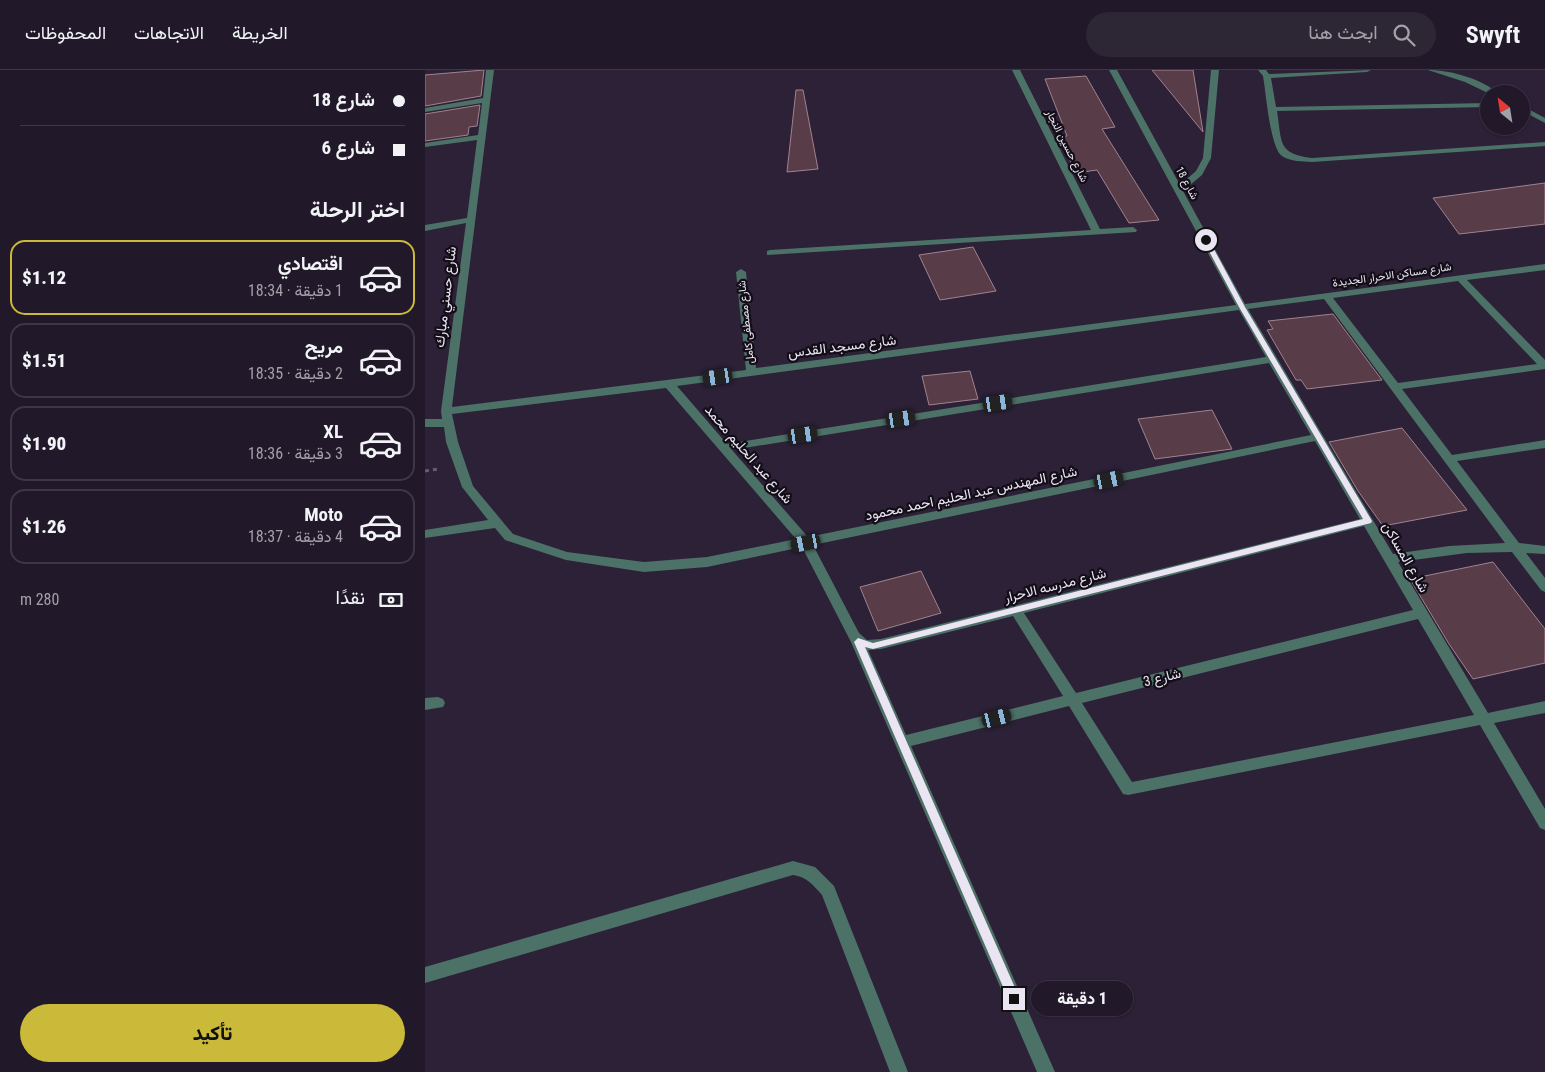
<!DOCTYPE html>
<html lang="ar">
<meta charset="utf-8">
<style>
body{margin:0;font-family:"Roboto Condensed",Vazirmatn,sans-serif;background:#2d2635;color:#f1f3f6;direction:rtl;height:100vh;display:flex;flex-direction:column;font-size:19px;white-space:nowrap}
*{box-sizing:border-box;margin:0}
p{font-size:16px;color:#a2a0a8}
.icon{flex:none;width:28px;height:28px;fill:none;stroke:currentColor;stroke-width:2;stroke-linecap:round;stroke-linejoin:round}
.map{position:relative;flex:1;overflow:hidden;direction:ltr}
.sheet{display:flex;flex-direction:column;background:#211929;width:425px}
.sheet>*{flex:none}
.guide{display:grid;align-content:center;height:110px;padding:0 20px;background:#211929}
.needle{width:32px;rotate:330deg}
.fabs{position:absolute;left:1055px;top:15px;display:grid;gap:10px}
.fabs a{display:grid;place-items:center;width:50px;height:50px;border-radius:50%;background:#211929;box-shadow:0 1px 4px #0004,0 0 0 1px #3e3846;font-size:25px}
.end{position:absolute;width:22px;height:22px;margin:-11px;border:6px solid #ebe4f3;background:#111;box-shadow:0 0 0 2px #111}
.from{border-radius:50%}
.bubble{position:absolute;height:35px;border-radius:18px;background:#211929;box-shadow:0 1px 4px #0004,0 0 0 1px #3e3846;font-size:16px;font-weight:800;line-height:35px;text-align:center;direction:rtl}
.car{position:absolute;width:15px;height:30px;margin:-15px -8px;border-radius:6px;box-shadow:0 0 4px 1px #0007;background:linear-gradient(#222 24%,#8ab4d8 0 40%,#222 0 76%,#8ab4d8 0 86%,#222 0)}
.guide b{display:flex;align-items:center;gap:18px;height:48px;font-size:19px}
.guide b+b{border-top:1px solid #3e3846}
.guide i{width:12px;height:12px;background:#f1f3f6}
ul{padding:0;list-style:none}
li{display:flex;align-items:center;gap:15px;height:75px;margin:0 10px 8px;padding:0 10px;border:2px solid #3e3846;border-radius:15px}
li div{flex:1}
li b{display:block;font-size:19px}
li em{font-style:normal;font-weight:800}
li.on{border-color:#cbba39}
li>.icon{width:45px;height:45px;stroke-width:1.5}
h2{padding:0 20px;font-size:22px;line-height:60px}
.pay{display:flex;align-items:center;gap:12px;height:55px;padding:0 20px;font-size:19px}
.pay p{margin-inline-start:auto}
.primary-button{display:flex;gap:10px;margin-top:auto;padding:10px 20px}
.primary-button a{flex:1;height:58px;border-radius:30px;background:#cbba39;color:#111;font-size:20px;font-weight:800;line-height:58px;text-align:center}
header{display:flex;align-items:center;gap:30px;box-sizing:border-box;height:70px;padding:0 25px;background:#211929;border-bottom:1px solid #3e3846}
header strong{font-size:24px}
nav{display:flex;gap:28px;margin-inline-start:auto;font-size:18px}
.search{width:350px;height:45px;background:#2d2635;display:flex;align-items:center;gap:12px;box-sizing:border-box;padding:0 18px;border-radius:28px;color:#a2a0a8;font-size:19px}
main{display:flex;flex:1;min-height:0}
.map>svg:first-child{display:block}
.building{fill:#583d49;stroke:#a2828f}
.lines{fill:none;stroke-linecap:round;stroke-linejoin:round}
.path{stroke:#685e72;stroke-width:3;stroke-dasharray:4 4;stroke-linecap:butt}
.service{fill:#4c7167;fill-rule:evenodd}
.minor{fill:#4c7167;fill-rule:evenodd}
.route{fill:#ebe4f3}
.labels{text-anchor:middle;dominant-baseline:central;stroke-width:4.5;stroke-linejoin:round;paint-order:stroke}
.far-street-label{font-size:11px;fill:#ebe4f3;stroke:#120d17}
.street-label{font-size:14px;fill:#ebe4f3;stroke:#120d17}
</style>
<header>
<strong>Swyft</strong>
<div class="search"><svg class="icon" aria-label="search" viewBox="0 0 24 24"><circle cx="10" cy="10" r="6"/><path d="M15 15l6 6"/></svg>ابحث هنا</div>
<nav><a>الخريطة</a><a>الاتجاهات</a><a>المحفوظات</a></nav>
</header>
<main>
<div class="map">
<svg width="1120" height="1002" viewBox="0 0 1120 1002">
<rect width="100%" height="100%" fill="#2c2137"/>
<path class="building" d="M59,0L56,26L0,36V5Z
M727,0H768L778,62Z
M661,6L690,57L677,59L734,150L704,153L672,100L651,103L634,67L642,66L620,9Z
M371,20H378L393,99L362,102Z
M55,35L52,56L44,57L43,65L0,71V44Z
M1120,113V154L1034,164L1008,128Z
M548,177L571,221L515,230L494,185Z
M908,244L957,310L882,319L876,310H871L842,260L848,259L843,251Z
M545,301L553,329L504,335L497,306Z
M787,340L807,379L730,389L713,349Z
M977,358L1042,440L958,456L933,421L904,372Z
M1068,492L1120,559V593L1048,609L1024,574L985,509Z
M496,501L516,543L453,561L435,517Z"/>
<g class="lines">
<path class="path" d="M0,401L13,399"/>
<path class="service" d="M833,0H841L844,4L946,0L942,2L846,8L851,37L1064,33V37L852,41C857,72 852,84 887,88L1120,72V76L887,92C877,91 866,92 857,86C845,78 841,22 838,6Z
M1003,0C1027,0 1056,9 1075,24H1065L1040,12Z
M1096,35L1120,48V53L1096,40Z"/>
<path class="minor" d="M61,0H69L27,337L321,300L311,202L316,199L321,202L331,298L811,235L684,0H692L755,115L771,101L778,88L786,0H794L786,88L777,105L758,121L820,234L1120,194V200L1042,210L1120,290V299L977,319L1027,385L1120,370V378L1032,391L1094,473L1120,476V484L1101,483L1120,508V522L1116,520L1087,482L1042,483L973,492L1063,643L1120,631V643L1069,653L1120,739V760L1115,758L1055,655L703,725L698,724L644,636L486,676L630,1002H612L426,572L377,477L282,497L219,502L141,490L80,470L70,458L0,468V460L63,450L37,417L21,372L19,357H0V349H17L16,341L41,153L0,161V155L42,148L52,70L0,77V73L53,65L57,33L0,42V38L58,28ZM1033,211L1112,294L973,313L908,228ZM899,229L1080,473L1024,476L968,484L823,239ZM814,240L841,287L302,374L252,316ZM844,293L886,365L383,467L307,380ZM241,318L371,469L282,487L219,492L142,482L88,464L48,416L33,372L27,344ZM890,371L935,449L456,569L442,570L434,563L388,475ZM939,456L988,540L651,623L599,543ZM588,546L638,626L481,665L443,580L456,579ZM993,549L1049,645L707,712L657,633Z
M587,0H595L675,159L708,157L712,160L711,162L342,185V181L345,180L666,160Z
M13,627L18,629L20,633L18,637L0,640V628Z
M368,791L390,797L409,816L483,1002H465L397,825C388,815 382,807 368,805L0,913V897Z"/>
</g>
<path class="route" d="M781,169L784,170L820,237L947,451L946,453L448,579L440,577L595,929L593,933L589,934L585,933L429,572L433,568L448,573L938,449L814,237L778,170Z"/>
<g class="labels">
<g class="far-street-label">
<text transform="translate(642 76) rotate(63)">شارع حسين النجار</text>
<text transform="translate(762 113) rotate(61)">شارع 18</text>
<text transform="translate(967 205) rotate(-8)">شارع مساكن الاحرار الجديدة</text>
<text transform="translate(321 252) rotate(-96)">شارع مصطفى كامل</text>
</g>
<g class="street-label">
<text transform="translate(20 227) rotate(-83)">شارع حسني مبارك</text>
<text transform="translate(417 276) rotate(-7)">شارع مسجد القدس</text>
<text transform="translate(324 384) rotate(49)">شارع عبد الحليم محمد</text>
<text transform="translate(546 423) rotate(-12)">شارع المهندس عبد الحليم احمد محمود</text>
<text transform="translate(981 487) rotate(60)">شارع المساكن</text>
<text transform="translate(630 515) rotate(-14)">شارع مدرسه الاحرار</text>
<text transform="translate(737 607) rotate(-14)">شارع 3</text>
</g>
</g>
</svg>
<div class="fabs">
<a><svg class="needle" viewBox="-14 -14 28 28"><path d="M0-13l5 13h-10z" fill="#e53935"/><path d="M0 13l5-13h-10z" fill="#a2a0a8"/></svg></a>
</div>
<i class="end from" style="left:781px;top:170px"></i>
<i class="end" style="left:589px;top:929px"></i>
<div class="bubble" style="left:606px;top:911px;width:102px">1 دقيقة</div>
<i class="car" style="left:293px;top:307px;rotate:261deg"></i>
<i class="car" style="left:573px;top:333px;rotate:81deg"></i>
<i class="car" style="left:476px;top:349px;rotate:81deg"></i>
<i class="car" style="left:378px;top:365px;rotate:81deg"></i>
<i class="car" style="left:684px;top:410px;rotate:78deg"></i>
<i class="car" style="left:381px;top:473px;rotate:259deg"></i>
<i class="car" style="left:572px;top:648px;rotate:76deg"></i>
</div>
<section class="sheet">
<div class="guide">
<b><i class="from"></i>شارع 18</b>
<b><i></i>شارع 6</b>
</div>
<h2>اختر الرحلة</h2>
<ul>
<li class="on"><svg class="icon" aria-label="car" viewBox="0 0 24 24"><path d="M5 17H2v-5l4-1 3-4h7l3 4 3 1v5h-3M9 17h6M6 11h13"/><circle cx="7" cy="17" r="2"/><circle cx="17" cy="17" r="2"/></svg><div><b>اقتصادي</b><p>1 دقيقة · 18:34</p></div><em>$1.12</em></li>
<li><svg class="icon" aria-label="car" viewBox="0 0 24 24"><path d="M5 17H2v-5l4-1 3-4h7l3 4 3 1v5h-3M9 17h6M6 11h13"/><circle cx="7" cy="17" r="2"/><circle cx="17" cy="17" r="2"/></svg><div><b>مريح</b><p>2 دقيقة · 18:35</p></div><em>$1.51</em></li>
<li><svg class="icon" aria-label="car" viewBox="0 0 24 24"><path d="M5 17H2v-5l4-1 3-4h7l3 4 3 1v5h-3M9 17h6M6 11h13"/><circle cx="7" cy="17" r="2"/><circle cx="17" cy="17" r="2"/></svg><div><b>XL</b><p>3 دقيقة · 18:36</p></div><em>$1.90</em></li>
<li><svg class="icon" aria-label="car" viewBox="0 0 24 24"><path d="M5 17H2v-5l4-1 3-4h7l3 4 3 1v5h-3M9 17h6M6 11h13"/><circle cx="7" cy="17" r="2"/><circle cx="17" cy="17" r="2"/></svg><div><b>Moto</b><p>4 دقيقة · 18:37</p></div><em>$1.26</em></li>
</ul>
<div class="pay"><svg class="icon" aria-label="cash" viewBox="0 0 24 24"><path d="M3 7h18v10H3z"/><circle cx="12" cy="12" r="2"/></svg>نقدًا<p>280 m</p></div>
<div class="primary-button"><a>تأكيد</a></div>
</section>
</main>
